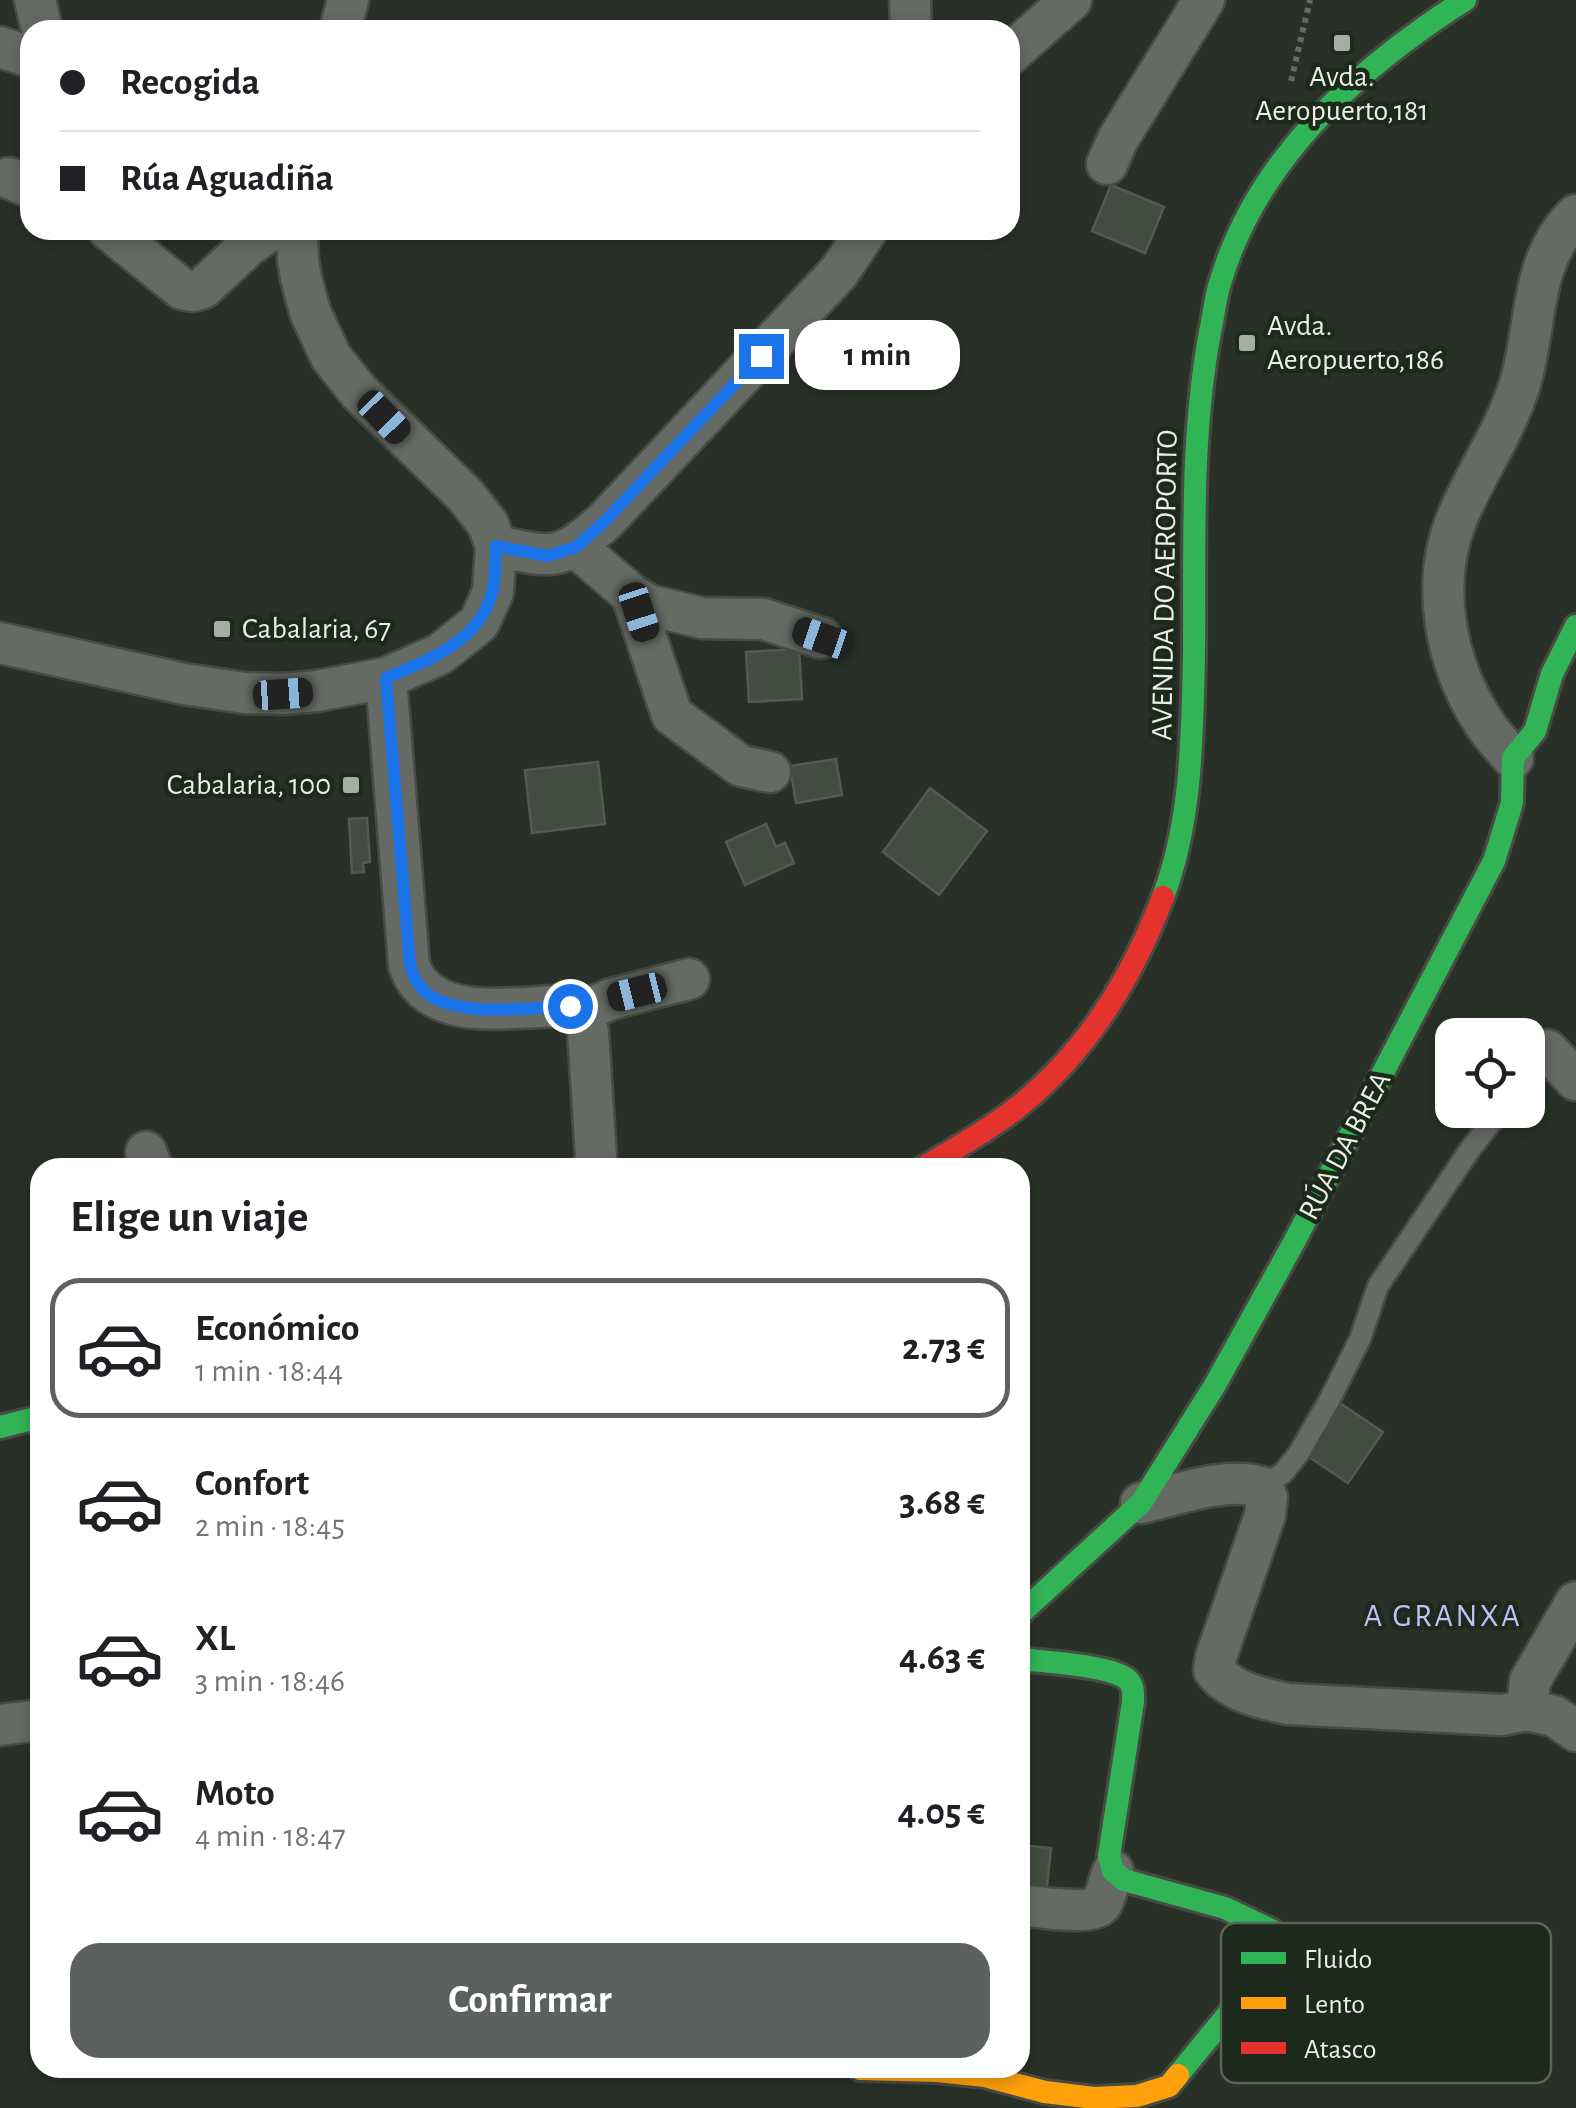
<!DOCTYPE html>
<html lang="es">
<meta charset="utf-8">
<style>
body{margin:0;font-family:"Alegreya Sans",sans-serif;background:#f2f2f2;color:#202124;height:100vh;display:flex;flex-direction:column;font-size:38px;white-space:nowrap}
*{box-sizing:border-box;margin:0}
p{font-size:32px;color:#757577}
.icon{flex:none;width:55px;height:55px;fill:none;stroke:currentColor;stroke-width:2;stroke-linecap:round;stroke-linejoin:round}
.map{position:relative;flex:1;overflow:hidden}
.side{position:absolute;left:30px;top:1158px;width:1000px;height:920px;display:flex;flex-direction:column;background:#fff;border-radius:30px;box-shadow:0 5px 15px #0003}
.side>*{flex:none}
.top-card{position:absolute;left:20px;top:20px;width:1000px;height:220px;border-radius:30px;box-shadow:0 5px 15px #0003;display:grid;align-content:center;height:220px;padding:0 40px;background:#fff}
.fabs{position:absolute;left:1435px;top:1018px;display:grid;gap:20px}
.fabs a{display:grid;place-items:center;width:110px;height:110px;border-radius:20px;background:#fff;box-shadow:0 5px 15px #0003;font-size:50px}
.end{position:absolute;width:45px;height:45px;margin:-22px;border:12px solid #1a73e8;background:#fff;box-shadow:0 0 0 5px #fff}
.from{border-radius:50%}
.bubble{position:absolute;height:70px;border-radius:30px;background:#fff;box-shadow:0 5px 15px #0003;font-size:32px;font-weight:600;line-height:70px;text-align:center}
.car{position:absolute;width:30px;height:60px;margin:-30px -15px;border-radius:12px;box-shadow:0 0 8px 2px #0007;background:linear-gradient(#222 24%,#8ab4d8 0 40%,#222 0 76%,#8ab4d8 0 86%,#222 0)}
.top-card b{display:flex;align-items:center;gap:35px;height:95px;font-size:38px}
.top-card b+b{border-top:2px solid #e0e0e0}
.top-card i{width:25px;height:25px;background:#202124}
ul{padding:0;list-style:none}
li{display:flex;align-items:center;gap:30px;height:140px;margin:0 20px 15px;padding:0 20px;border:5px solid transparent;border-radius:30px}
li div{flex:1}
li b{display:block;font-size:38px}
li em{font-style:normal;font-weight:600}
li.current{border-color:#5c605e}
li>.icon{width:90px;height:90px;stroke-width:1.5}
h2{padding:0 40px;font-size:45px;line-height:120px}
.action{display:flex;gap:20px;margin-top:auto;padding:20px 40px}
.action a{flex:1;height:115px;border-radius:30px;background:#5c605e;color:#fff;font-size:40px;font-weight:600;line-height:115px;text-align:center}
.map>svg:first-child{display:block}
.building{fill:#434c41;stroke:#545a53;stroke-width:2.5}
.lines{fill:none;stroke-linecap:round;stroke-linejoin:round}
.lane-casing{stroke:#464b44;stroke-width:25}
.street-casing{stroke:#464b44;stroke-width:45}
.fast-casing{stroke:#464b44;stroke-width:28}
.slow-casing{stroke:#464b44;stroke-width:28}
.jam-casing{stroke:#464b44;stroke-width:28}
.path{stroke:#656b64;stroke-width:6;stroke-dasharray:5 5;stroke-linecap:butt}
.lane{stroke:#656a64;stroke-width:20}
.street{stroke:#656a64;stroke-width:40}
.fast{stroke:#30b455;stroke-width:22}
.slow{stroke:#ff9f0a;stroke-width:22}
.jam{stroke:#e5322d;stroke-width:22}
.route{stroke:#1a73e8;stroke-width:12}
.poi-dot{fill:#a5ada4;stroke:#1d291b;stroke-width:4}
.labels{text-anchor:middle;dominant-baseline:central;stroke-width:9;stroke-linejoin:round;paint-order:stroke}
.poi-label{font-size:30px;fill:#e8f0e6;stroke:#1d291b;text-anchor:start}
.street-label{font-size:30px;fill:#e8f0e6;stroke:#1d291b}
.neighbourhood-label{font-size:32px;letter-spacing:2.5px;fill:#c4bdf7;stroke:#1d291b}
.key{fill:#1d291b;stroke:#5a6558;stroke-width:2.5}
.key-label{font-size:28px;fill:#e8f0e6}
</style>
<div class="map">
<svg width="1576" height="2108" viewBox="0 0 1576 2108">
<rect width="100%" height="100%" fill="#293028"/>
<path class="building" d="M1111,185L1164,207L1145,253L1092,231Z
M799,649L802,699L749,702L746,652Z
M836,759L842,795L796,803L790,766Z
M598,762L605,824L532,833L525,770Z
M930,788L987,831L939,895L883,852Z
M367,818L370,862L363,863L364,872L352,873L349,819Z
M766,824L776,847L785,843L794,863L745,885L726,842Z
M1337,1401L1383,1432L1348,1483L1303,1453Z
M1020,1845L1051,1848L1046,1896L1020,1893Z"/>
<g class="lines">
<g class="lane-casing">
<path id="lane" d="M1528,1075L1547,1050
M1261,1487L1283,1473L1299,1453L1330,1399L1360,1339L1378,1286L1471,1148L1501,1110"/>
</g>
<g class="street-casing">
<path id="street" d="M35,0L42,30
M910,0L911,30
M340,30L348,0
M0,47L30,57
M1010,54L1071,0
M1107,164L1118,139L1204,0
M9,178L30,187
M109,230L182,289L193,291L203,288L248,246L269,231
M496,546C555,558 558,562 605,521L839,272L867,230
M576,547L632,595L649,605L702,618L763,619L822,638
M632,595L672,715L741,766L770,772
M0,643L184,684L245,693L283,694L317,691L386,678L440,654L479,623L493,592L496,546L488,524L465,495L359,392L331,357L310,312L301,278L298,259L297,230
M386,678L409,965C427,1018 495,1009 539,1007C548,1007 562,1004 570,1006C581,1010 584,1022 588,1031L596,1157L593,1168
M1513,758C1503,747 1492,735 1484,723C1445,663 1430,585 1457,518C1476,473 1504,433 1519,387C1538,327 1528,262 1576,215
M580,1013L611,999L689,979
M1547,1050L1576,1080
M146,1152L152,1168
M1141,1503C1176,1495 1227,1476 1261,1487L1267,1497L1265,1515L1216,1657L1214,1670C1230,1692 1263,1699 1288,1704L1502,1715L1527,1710
M1576,1602L1530,1681L1527,1710L1554,1716L1576,1731
M0,1725L40,1720
M1020,1905C1036,1906 1094,1917 1102,1903C1106,1896 1109,1880 1113,1871"/>
</g>
<g class="fast-casing">
<path id="fast" d="M1163,897C1192,821 1192,737 1194,657C1195,548 1190,440 1210,332C1214,315 1215,297 1221,280C1258,157 1361,66 1465,0
M0,1427L40,1417
M1020,1614L1141,1503L1215,1385L1293,1244L1494,861L1512,803L1513,758L1535,731L1552,674L1576,626
M1020,1659C1044,1662 1110,1665 1127,1679C1134,1685 1133,1693 1133,1702L1109,1856L1113,1871L1124,1880L1225,1908L1271,1930L1275,1942V1957L1178,2075"/>
</g>
<g class="slow-casing">
<path id="slow" d="M860,2069L937,2071L985,2076L1045,2092L1094,2098L1137,2096L1169,2086L1178,2075"/>
</g>
<g class="jam-casing">
<path id="jam" d="M923,1168C954,1149 986,1132 1014,1110C1084,1056 1132,978 1163,897"/>
</g>
<path class="path" d="M1291,81L1310,0"/>
<use href="#lane" class="lane"/>
<use href="#street" class="street"/>
<use href="#fast" class="fast"/>
<use href="#slow" class="slow"/>
<use href="#jam" class="jam"/>
</g>
<g class="lines">
<path class="route" d="M570,1006C530,1008 459,1018 426,993C417,985 413,976 410,965L386,678C428,660 479,642 492,593C496,579 495,561 496,546L548,556L576,547L605,521L761,356"/>
</g>
<g class="poi-dot">
<rect x="1332" y="33" width="20" height="20" rx="5"/>
<rect x="1237" y="333" width="20" height="20" rx="5"/>
<rect x="212" y="619" width="20" height="20" rx="5"/>
<rect x="341" y="775" width="20" height="20" rx="5"/>
</g>
<g class="labels">
<g class="poi-label">
<text x="1342" y="77" text-anchor="middle">Avda.<tspan x="1342" dy="34">Aeropuerto,181</tspan></text>
<text x="1267" y="326">Avda.<tspan x="1267" dy="34">Aeropuerto,186</tspan></text>
<text x="242" y="629">Cabalaria, 67</text>
<text x="331" y="785" text-anchor="end">Cabalaria, 100</text>
</g>
<g class="street-label">
<text transform="translate(1165 585) rotate(-89)">AVENIDA DO AEROPORTO</text>
<text transform="translate(1345 1146) rotate(-62)">RÚA DA BREA</text>
</g>
<g class="neighbourhood-label">
<text x="1443" y="1616">A GRANXA</text>
</g>
</g>
<rect x="1221" y="1923" width="330" height="160" rx="15" class="key"/>
<rect x="1241" y="1952" width="45" height="12" fill="#30b455"/>
<rect x="1241" y="1997" width="45" height="12" fill="#ff9f0a"/>
<rect x="1241" y="2042" width="45" height="12" fill="#e5322d"/>
<g class="key-label">
<text x="1304" y="1968">Fluido</text>
<text x="1304" y="2013">Lento</text>
<text x="1304" y="2058">Atasco</text>
</g>
</svg>
<div class="fabs">
<a><svg class="icon" aria-label="locate" viewBox="0 0 24 24"><circle cx="12" cy="12" r="6"/><path d="M12 2v4M12 18v4M2 12h4M18 12h4"/></svg></a>
</div>
<i class="end from" style="left:570px;top:1006px"></i>
<i class="end" style="left:761px;top:356px"></i>
<div class="bubble" style="left:795px;top:320px;width:165px">1 min</div>
<i class="car" style="left:384px;top:417px;rotate:136deg"></i>
<i class="car" style="left:639px;top:612px;rotate:162deg"></i>
<i class="car" style="left:822px;top:638px;rotate:289deg"></i>
<i class="car" style="left:283px;top:694px;rotate:86deg"></i>
<i class="car" style="left:637px;top:992px;rotate:256deg"></i>
<div class="top-card">
<b><i class="from"></i>Recogida</b>
<b><i></i>Rúa Aguadiña</b>
</div>
<section class="side">
<h2>Elige un viaje</h2>
<ul>
<li class="current"><svg class="icon" aria-label="car" viewBox="0 0 24 24"><path d="M5 17H2v-5l4-1 3-4h7l3 4 3 1v5h-3M9 17h6M6 11h13"/><circle cx="7" cy="17" r="2"/><circle cx="17" cy="17" r="2"/></svg><div><b>Económico</b><p>1 min · 18:44</p></div><em>2.73 €</em></li>
<li><svg class="icon" aria-label="car" viewBox="0 0 24 24"><path d="M5 17H2v-5l4-1 3-4h7l3 4 3 1v5h-3M9 17h6M6 11h13"/><circle cx="7" cy="17" r="2"/><circle cx="17" cy="17" r="2"/></svg><div><b>Confort</b><p>2 min · 18:45</p></div><em>3.68 €</em></li>
<li><svg class="icon" aria-label="car" viewBox="0 0 24 24"><path d="M5 17H2v-5l4-1 3-4h7l3 4 3 1v5h-3M9 17h6M6 11h13"/><circle cx="7" cy="17" r="2"/><circle cx="17" cy="17" r="2"/></svg><div><b>XL</b><p>3 min · 18:46</p></div><em>4.63 €</em></li>
<li><svg class="icon" aria-label="car" viewBox="0 0 24 24"><path d="M5 17H2v-5l4-1 3-4h7l3 4 3 1v5h-3M9 17h6M6 11h13"/><circle cx="7" cy="17" r="2"/><circle cx="17" cy="17" r="2"/></svg><div><b>Moto</b><p>4 min · 18:47</p></div><em>4.05 €</em></li>
</ul>
<div class="action"><a>Confirmar</a></div>
</section>
</div>
